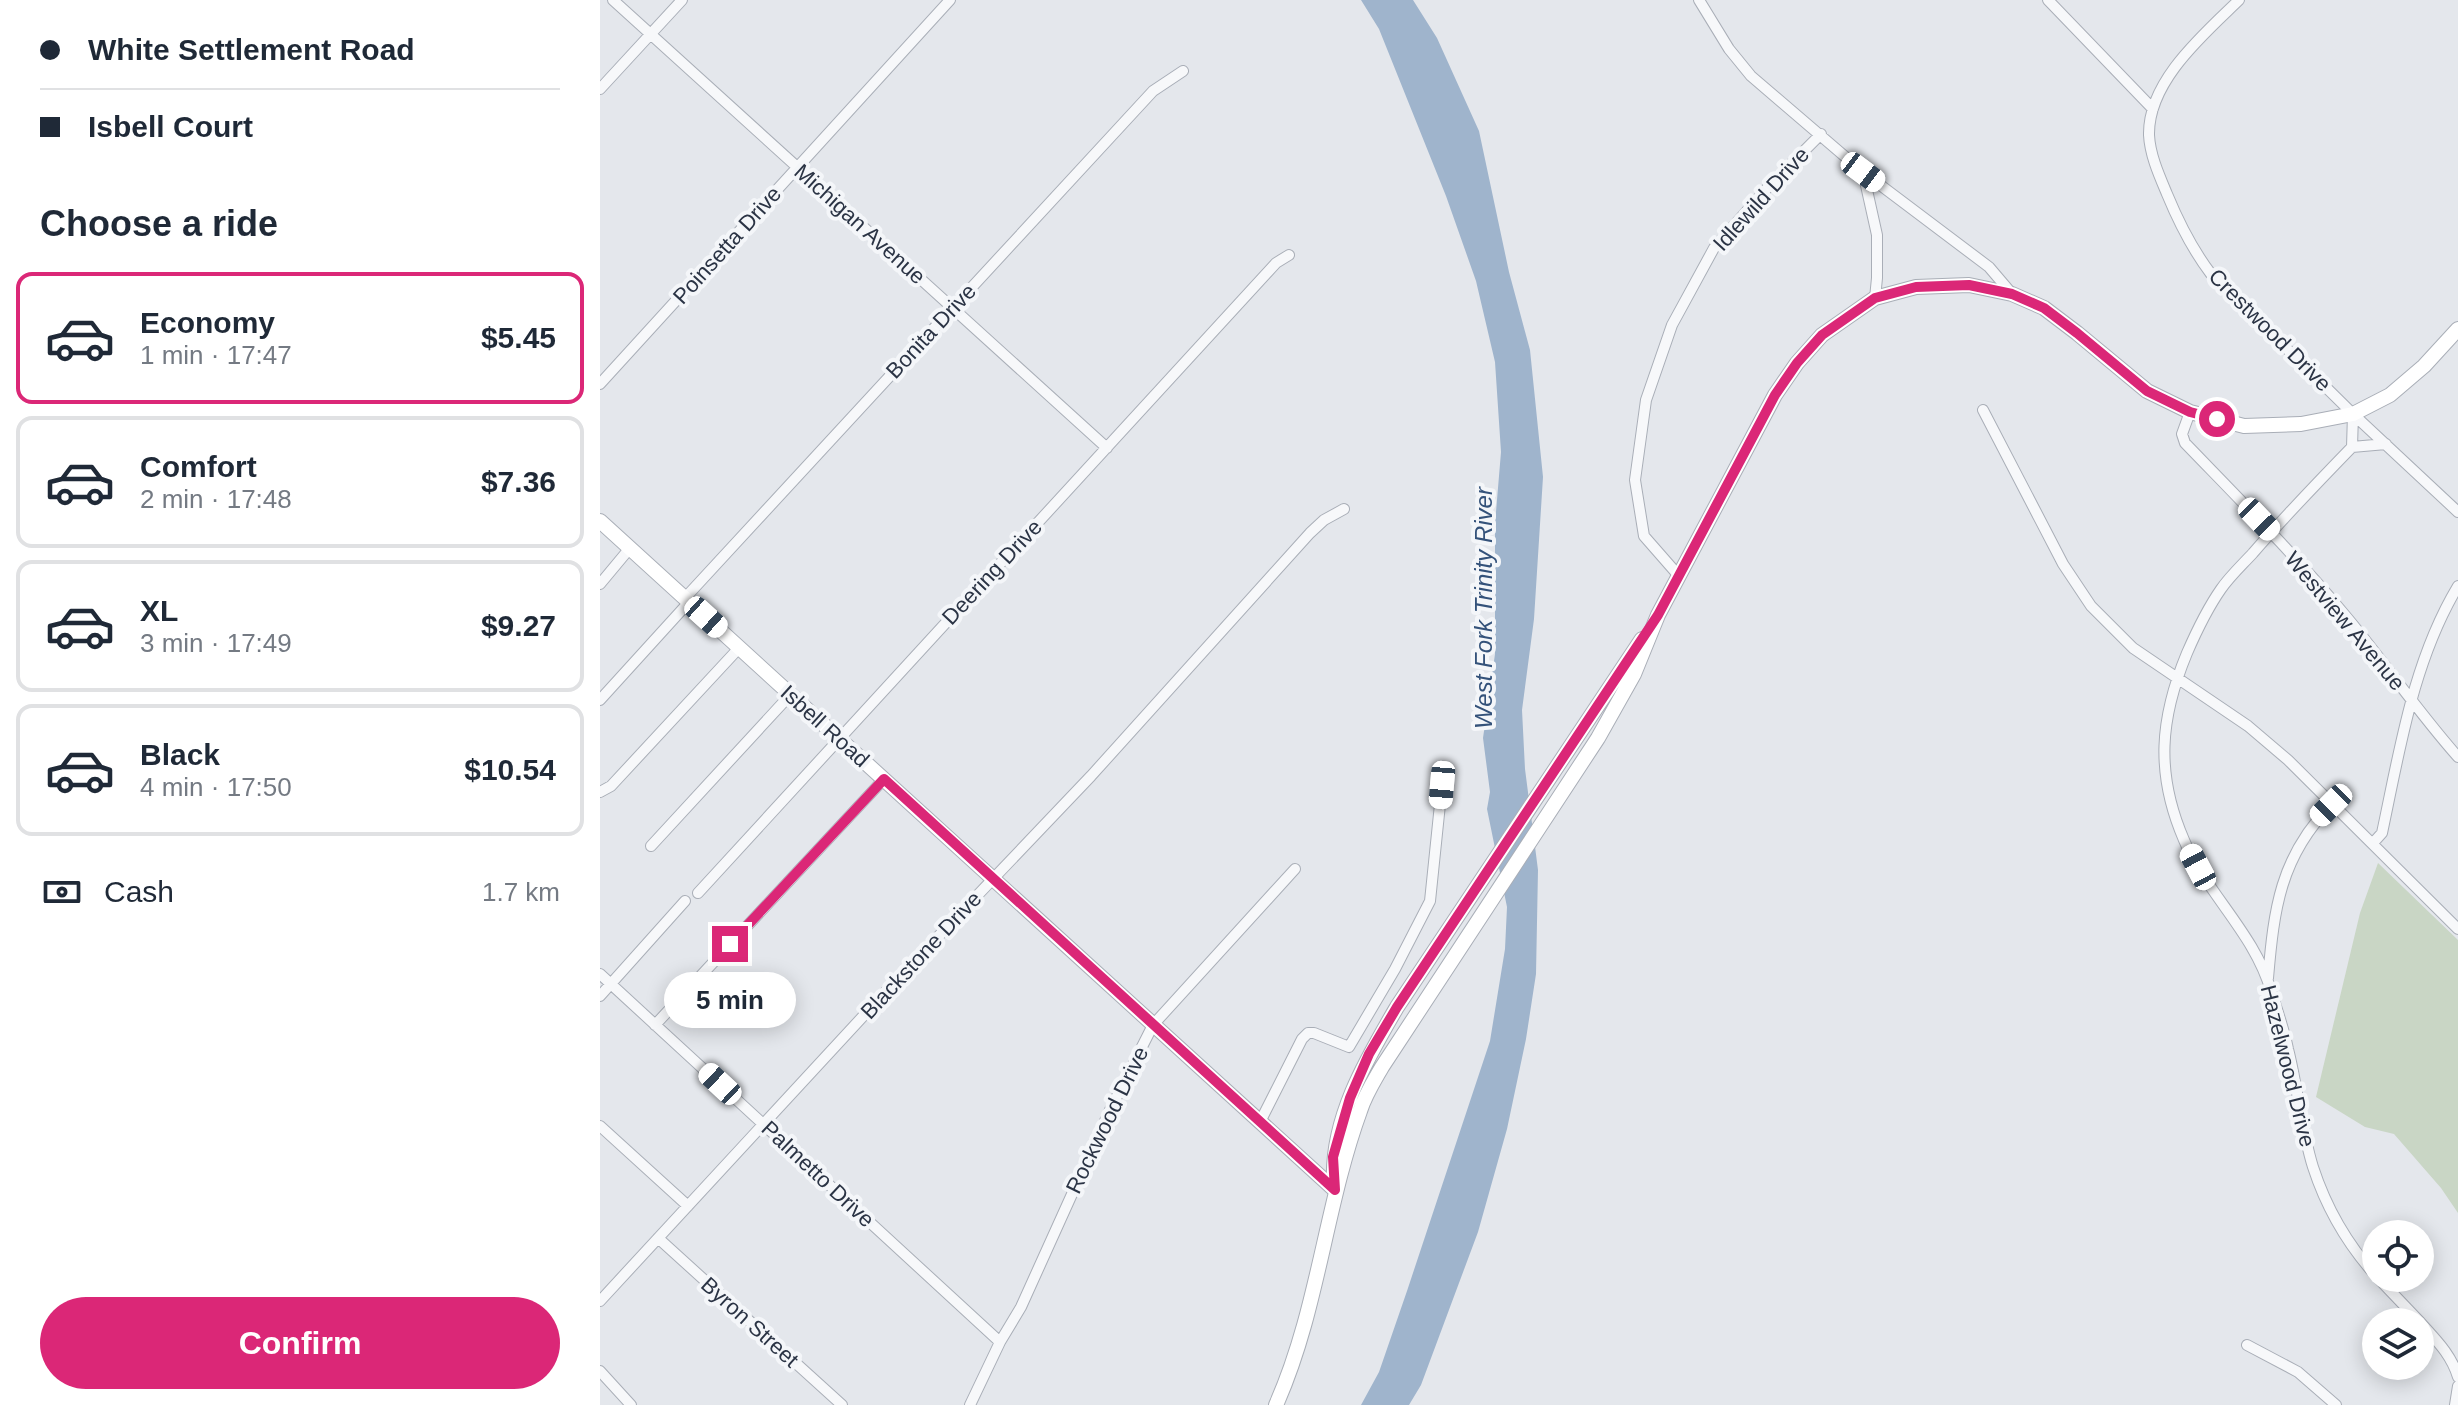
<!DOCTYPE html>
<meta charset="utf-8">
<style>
body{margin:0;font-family:Arial,sans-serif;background:#f6f6f7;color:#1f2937;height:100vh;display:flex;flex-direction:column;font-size:30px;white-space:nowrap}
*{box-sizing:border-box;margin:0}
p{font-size:26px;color:#747a83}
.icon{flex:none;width:44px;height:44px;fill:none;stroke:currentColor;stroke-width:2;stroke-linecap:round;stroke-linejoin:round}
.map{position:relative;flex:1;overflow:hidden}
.side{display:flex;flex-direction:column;background:#fff;width:600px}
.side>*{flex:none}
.guide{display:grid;align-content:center;height:176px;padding:0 40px;background:#fff}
.controls{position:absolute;left:1762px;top:1220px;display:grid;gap:16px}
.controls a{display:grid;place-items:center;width:72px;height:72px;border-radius:50%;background:#fff;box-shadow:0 4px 20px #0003;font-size:40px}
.end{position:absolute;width:36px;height:36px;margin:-18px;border:10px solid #db2777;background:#fff;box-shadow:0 0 0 4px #fff}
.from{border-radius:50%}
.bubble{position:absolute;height:56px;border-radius:28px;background:#fff;box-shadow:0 4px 20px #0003;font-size:26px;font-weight:700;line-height:56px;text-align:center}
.car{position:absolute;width:24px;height:48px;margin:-24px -12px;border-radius:10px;box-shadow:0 0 6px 2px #0007;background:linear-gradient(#fff 24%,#345 0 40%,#fff 0 76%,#345 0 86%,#fff 0)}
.guide b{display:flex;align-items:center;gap:28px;height:76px;font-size:30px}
.guide b+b{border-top:2px solid #e0e1e3}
.guide i{width:20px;height:20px;background:#1f2937}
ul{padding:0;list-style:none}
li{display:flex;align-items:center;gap:24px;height:132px;margin:0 16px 12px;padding:0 24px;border:4px solid #e0e1e3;border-radius:16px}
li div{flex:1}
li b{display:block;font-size:30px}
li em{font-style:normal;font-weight:700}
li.on{border-color:#db2777}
li>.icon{width:72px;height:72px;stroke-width:1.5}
h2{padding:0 40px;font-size:36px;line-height:96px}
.pay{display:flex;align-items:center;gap:20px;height:88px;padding:0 40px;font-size:30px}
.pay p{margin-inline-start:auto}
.cta{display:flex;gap:16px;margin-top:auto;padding:16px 40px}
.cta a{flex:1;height:92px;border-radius:48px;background:#db2777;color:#fff;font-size:32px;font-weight:700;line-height:92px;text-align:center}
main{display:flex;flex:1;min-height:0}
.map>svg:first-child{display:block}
.green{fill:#c9d6c5}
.water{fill:#9fb4cc}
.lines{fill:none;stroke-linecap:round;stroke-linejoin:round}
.street-casing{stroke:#a9aeb7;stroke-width:12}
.secondary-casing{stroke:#a9aeb7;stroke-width:16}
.street{stroke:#f7f8fa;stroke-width:10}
.secondary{stroke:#fff;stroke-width:14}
.route{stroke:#db2777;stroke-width:10}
.labels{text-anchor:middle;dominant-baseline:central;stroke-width:8;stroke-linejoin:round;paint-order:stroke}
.street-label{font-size:22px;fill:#2b3445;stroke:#f4f6f9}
.water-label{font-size:24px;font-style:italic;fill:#34527a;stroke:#f4f6f9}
</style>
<main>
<section class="side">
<div class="guide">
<b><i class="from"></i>White Settlement Road</b>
<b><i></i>Isbell Court</b>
</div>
<h2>Choose a ride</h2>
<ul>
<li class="on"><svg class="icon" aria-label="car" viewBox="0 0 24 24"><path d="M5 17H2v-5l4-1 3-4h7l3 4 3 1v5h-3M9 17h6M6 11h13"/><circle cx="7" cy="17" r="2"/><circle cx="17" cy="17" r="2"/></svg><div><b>Economy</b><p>1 min · 17:47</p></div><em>$5.45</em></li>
<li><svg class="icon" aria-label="car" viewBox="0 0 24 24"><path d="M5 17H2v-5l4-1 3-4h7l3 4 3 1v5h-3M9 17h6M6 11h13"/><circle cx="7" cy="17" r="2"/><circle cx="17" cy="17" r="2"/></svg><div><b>Comfort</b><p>2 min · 17:48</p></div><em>$7.36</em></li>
<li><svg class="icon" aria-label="car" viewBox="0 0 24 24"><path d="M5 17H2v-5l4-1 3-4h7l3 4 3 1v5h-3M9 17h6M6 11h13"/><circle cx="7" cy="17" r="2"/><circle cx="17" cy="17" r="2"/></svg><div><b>XL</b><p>3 min · 17:49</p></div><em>$9.27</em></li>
<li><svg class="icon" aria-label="car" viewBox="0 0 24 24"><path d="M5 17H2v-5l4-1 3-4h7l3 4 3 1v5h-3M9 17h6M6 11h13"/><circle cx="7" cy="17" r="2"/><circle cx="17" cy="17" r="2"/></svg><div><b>Black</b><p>4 min · 17:50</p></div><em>$10.54</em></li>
</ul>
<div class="pay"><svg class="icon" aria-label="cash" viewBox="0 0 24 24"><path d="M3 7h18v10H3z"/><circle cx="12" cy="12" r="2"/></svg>Cash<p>1.7 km</p></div>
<div class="cta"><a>Confirm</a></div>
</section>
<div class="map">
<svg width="1858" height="1405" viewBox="0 0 1858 1405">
<rect width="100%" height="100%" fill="#e4e7ec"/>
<path class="green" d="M1778,863L1858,940V1213L1841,1188L1794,1134L1765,1127L1716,1097L1760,913Z"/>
<path class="water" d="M761,0H813L837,38L879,131L909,272L930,350L943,477L934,619L922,710L925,769L938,870L936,974L926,1039L907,1129L878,1232L821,1385L809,1405H761L779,1372L807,1291L890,1041L905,949L907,907L887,809L890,792L883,738L895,654V524L901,452L895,362L876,281L846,196L779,29Z"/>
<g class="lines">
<g class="street-casing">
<path id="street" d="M13,0L507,448
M1099,0L1129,49L1151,76L1263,172L1277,235V278L1275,298
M1448,0L1553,109
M1639,0C1604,34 1548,81 1549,135C1550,155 1559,175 1567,194C1579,223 1592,249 1611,274L1753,414L1858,512
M0,89L82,0
M1263,172L1389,267L1412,294
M0,384L350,0
M1383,410L1463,564L1491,606L1533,648L1648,726L1688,760L1858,929
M1590,412L1582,434L1585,443C1639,499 1694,554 1744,614C1783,660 1817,711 1858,757
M1752,447L1753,414
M1079,576L1044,536L1035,480L1046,400L1072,325L1114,248L1170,185L1221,134
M0,584L30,548
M85,598L553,91L583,71
M0,700L89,602
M0,792L11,786L139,648
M1773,843L1782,833C1800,749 1813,661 1858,586
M51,846L191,694
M98,893L676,263L689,255
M0,974L400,1342
M1668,978C1674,909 1680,857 1731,805
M0,996L85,901
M55,1025L284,779
M660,1122L702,1039L708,1033H714L749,1047L795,969L830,901L842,785
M0,1126L88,1206
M58,1238L242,1405
M1776,1276C1748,1245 1726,1207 1713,1167C1701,1129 1698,1088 1688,1049C1684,1029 1677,1010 1671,991C1655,934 1606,893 1584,840C1555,773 1560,718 1587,653C1597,630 1607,609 1621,589C1630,576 1642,565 1653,553C1685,516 1718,482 1752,447L1786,444
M1778,1278L1820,1322
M0,1301L291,986L491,776L710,533L724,520L744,509
M1820,1322C1836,1340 1851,1354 1858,1377
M1647,1345L1698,1372L1736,1405
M0,1371L31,1405
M370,1405L400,1342L421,1307L510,1110L553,1025L695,869
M1855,1405L1858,1386"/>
</g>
<g class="secondary-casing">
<path id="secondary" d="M0,521L735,1190
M734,1182C731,1119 766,1060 797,1007L1042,639
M676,1405C718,1311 725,1207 760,1111C765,1095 774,1081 782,1067L998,738L1034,674L1058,615L1175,395L1197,363L1222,335L1275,298L1316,287L1369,285L1412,294L1444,308L1477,333L1547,391L1590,412L1644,426L1701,424L1753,414L1790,395L1824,366L1858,329"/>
</g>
<use href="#street" class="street"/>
<use href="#secondary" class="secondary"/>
</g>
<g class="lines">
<path class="route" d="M130,944L284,779L735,1190L733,1157L750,1098L769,1054L797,1007L1058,615L1175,395L1197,363L1222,335L1275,298L1316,287L1369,285L1412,294L1444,308L1477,333L1547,391L1590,412L1617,419"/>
</g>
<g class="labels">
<g class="street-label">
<text transform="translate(1161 199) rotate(-48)">Idlewild Drive</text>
<text transform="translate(260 224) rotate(42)">Michigan Avenue</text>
<text transform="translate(127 245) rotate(-48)">Poinsetta Drive</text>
<text transform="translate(1670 330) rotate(45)">Crestwood Drive</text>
<text transform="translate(331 331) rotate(-47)">Bonita Drive</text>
<text transform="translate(392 572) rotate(-47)">Deering Drive</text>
<text transform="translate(1745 621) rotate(50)">Westview Avenue</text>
<text transform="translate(225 726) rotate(42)">Isbell Road</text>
<text transform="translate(321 955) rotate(-47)">Blackstone Drive</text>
<text transform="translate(1688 1066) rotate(76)">Hazelwood Drive</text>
<text transform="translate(507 1120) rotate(-64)">Rockwood Drive</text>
<text transform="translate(218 1174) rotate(43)">Palmetto Drive</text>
<text transform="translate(150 1322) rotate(42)">Byron Street</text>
</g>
<g class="water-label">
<text transform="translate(883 608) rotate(-90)">West Fork Trinity River</text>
</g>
</g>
</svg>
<div class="controls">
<a><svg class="icon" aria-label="locate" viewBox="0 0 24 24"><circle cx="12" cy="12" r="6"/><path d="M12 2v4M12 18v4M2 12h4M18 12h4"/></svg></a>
<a><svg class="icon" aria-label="layers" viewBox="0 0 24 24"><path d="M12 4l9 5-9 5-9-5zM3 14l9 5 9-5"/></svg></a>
</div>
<i class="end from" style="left:1617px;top:419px"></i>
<i class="end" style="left:130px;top:944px"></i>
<div class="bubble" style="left:64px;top:972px;width:132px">5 min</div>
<i class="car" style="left:1263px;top:172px;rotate:127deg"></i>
<i class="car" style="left:1659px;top:519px;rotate:136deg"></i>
<i class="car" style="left:106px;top:617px;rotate:132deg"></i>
<i class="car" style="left:842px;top:785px;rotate:185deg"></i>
<i class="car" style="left:1731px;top:805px;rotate:225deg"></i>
<i class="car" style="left:1598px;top:867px;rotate:332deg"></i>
<i class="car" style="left:120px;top:1084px;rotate:313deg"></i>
</div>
</main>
